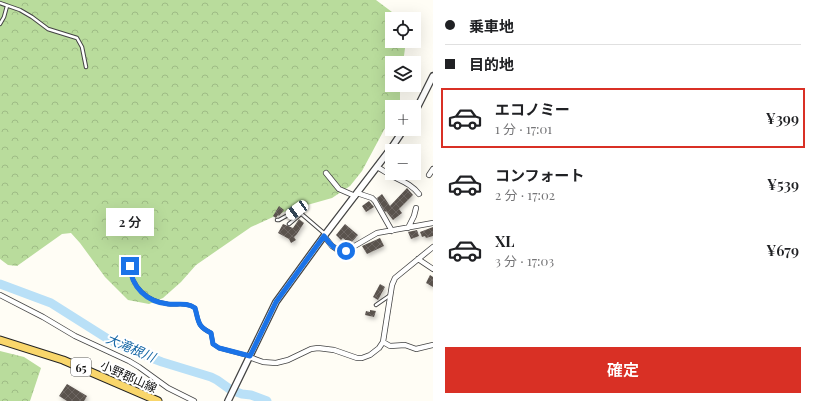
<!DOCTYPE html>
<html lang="ja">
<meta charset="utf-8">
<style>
body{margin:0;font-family:"Playfair Display","Noto Sans JP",serif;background:#f2f2f2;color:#202124;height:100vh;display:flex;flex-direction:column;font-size:15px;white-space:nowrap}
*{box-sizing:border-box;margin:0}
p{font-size:13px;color:#757577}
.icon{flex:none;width:22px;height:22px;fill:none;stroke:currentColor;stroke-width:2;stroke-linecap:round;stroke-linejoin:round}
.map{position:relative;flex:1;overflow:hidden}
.panel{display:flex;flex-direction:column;background:#fff;width:380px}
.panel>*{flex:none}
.banner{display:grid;align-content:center;height:88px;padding:0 12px;background:#fff}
.controls{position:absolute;left:385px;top:12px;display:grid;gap:8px}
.controls a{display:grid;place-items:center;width:36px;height:36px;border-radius:0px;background:#fff;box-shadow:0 4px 16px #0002;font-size:20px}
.end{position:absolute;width:18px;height:18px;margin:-9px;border:5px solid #1a73e8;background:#fff;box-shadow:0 0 0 2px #fff}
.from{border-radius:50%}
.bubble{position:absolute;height:28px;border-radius:0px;background:#fff;box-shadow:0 4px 16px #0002;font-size:13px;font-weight:600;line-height:28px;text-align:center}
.car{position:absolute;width:12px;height:24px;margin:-12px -6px;border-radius:5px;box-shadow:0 0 3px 1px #0007;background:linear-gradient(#fff 24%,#345 0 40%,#fff 0 76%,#345 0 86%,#fff 0)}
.banner b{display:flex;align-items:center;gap:14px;height:38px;font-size:15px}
.banner b+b{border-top:1px solid #e0e0e0}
.banner i{width:10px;height:10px;background:#202124}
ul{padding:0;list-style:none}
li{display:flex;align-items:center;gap:12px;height:60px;margin:0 8px 6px;padding:0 4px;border:2px solid transparent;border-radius:0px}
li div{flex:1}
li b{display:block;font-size:15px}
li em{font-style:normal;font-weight:600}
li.on{border-color:#d93025}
li>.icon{width:36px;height:36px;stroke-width:1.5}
.action{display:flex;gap:8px;margin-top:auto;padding:8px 12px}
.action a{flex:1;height:46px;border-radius:0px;background:#d93025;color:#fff;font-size:16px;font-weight:600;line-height:46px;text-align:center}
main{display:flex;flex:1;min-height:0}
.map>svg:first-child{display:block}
.forest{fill:url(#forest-crowns)}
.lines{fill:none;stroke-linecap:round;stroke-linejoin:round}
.river{stroke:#b9e0f7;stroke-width:9}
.building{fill:url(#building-cross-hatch);filter:url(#shadow)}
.service-casing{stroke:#444;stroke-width:4.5}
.minor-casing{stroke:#444;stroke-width:6}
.tertiary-casing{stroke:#444;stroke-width:8}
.primary-casing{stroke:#222;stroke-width:9}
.service{stroke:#fff;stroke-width:2.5}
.minor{stroke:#fff;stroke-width:4.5}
.tertiary{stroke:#fff;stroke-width:5.5}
.primary{stroke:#f9d66b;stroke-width:7}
.route{stroke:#1a73e8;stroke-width:5}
.labels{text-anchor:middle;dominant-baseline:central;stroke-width:4;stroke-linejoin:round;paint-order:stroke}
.shield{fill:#fff;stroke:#585858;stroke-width:1}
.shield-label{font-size:11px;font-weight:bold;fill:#111}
.street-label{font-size:12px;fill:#111;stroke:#fff}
.water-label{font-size:13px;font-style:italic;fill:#1768a6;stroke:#fff}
</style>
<main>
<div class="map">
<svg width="433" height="401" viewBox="0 0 433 401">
<defs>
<pattern id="forest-crowns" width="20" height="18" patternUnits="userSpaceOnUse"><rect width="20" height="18" fill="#b9dc9c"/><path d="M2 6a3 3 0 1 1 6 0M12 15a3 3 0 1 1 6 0" fill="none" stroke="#9ebc85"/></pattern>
<pattern id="building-cross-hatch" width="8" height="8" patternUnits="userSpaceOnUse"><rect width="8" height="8" fill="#5a524d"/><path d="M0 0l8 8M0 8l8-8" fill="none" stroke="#6d6662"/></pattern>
<filter id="shadow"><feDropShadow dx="1.5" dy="2.5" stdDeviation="2" flood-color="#0004"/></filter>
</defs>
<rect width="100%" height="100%" fill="#fffdf5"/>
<path class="forest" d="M0,0H376L396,15L400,19H392V41H406L403,63H392V85H400V101L397,107H392V115L362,171L350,186L332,198L286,211L251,227L196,265L181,282L163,298L149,304L128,300L105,277L80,243L71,233L62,234L17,266L8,265L0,259Z
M0,351L24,357L41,368L30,401H0Z"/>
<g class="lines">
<path class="river" d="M0,284L51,303L108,339L133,351L162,362L211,377L217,380L231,390L242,394L251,395L267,401"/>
</g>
<path class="building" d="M407,188L413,195L399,209L402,213L393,220L386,211L385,212L377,198L382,194L390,206Z
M369,201L374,207L366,212L362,206Z
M279,206L284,210L279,216L278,215L276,218L273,216Z
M299,219L304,223L297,234L294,237L296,240L291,243L289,239L278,233L283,224L293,228Z
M345,224L358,235L350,244L343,238L341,240L336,235Z
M433,227V236L426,238L425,236L422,237L420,232Z
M417,230L419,236L411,239L408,232Z
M380,238L384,246L367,254L362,246Z
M430,275L433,277V287L426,283Z
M380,284L385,287L378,300L373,297Z
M370,310L376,311L374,317L365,315L366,311L370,312Z
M67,384L87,396L84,401H67L59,396Z"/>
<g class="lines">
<g class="service-casing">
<path id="service" d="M0,3L20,10L32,17L48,29L77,38L82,47L86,67
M0,24L4,17L7,6
M277,220H279L297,210L325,234
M289,224L302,213
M130,266C131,287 147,301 168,304C178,305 187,302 195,308C199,322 197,326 211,333L213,344L219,348L249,356
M376,305L389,296"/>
</g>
<g class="minor-casing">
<path id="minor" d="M377,167C383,170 388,174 394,177C404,182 412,185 419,194
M326,173L339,189L355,196
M429,175L433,169
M357,193L372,198L375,201L392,231
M408,228L414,216L416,208
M324,236L332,246L338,250L346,251L377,233L433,223
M418,259L433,269
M0,295L43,317L75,336L129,361L139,367L168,388L194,401
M383,342L390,346L405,345L416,349L433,345
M249,357L263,362L276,363L288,360L311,349L318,348L334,350L357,358H362L370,355L379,348L383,342L392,285L395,278L433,247"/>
</g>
<g class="tertiary-casing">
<path id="tertiary" d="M414,114L433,76
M228,401L276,302L324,236L392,147L404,129"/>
</g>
<g class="primary-casing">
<path id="primary" d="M0,340L63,360L158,401"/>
</g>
<use href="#service" class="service"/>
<use href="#minor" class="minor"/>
<use href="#tertiary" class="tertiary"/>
<use href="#primary" class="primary"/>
</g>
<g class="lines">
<path class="route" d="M130,266C131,287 147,302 168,304C178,305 187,302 195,308C199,322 197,326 211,333L213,344L219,348L250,356L276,302L324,236C330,244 335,251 346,251"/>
</g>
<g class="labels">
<rect class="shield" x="71" y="358" width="20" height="18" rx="3"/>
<g class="shield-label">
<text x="81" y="367">65</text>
</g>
<g class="street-label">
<text transform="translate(129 376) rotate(24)">小野郡山線</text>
</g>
<g class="water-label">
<text transform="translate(131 347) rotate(23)">大滝根川</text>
</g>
</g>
</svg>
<div class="controls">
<a><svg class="icon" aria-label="locate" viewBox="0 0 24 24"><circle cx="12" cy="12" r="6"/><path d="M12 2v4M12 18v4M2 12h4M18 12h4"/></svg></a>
<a><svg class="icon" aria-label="layers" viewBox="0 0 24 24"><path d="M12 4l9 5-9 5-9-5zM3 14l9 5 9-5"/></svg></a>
<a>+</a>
<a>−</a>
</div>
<i class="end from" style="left:346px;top:251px"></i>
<i class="end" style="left:130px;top:266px"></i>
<div class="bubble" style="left:106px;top:208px;width:48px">2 分</div>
<i class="car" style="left:297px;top:210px;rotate:235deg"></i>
</div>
<section class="panel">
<div class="banner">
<b><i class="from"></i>乗車地</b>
<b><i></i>目的地</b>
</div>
<ul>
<li class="on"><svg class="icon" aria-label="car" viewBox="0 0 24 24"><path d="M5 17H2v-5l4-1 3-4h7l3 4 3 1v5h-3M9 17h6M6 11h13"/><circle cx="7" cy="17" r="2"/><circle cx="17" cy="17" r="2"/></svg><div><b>エコノミー</b><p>1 分 · 17:01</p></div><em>¥399</em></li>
<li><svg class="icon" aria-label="car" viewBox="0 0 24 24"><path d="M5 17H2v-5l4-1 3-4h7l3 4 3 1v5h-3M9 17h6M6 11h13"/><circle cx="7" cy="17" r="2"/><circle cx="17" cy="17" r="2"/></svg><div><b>コンフォート</b><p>2 分 · 17:02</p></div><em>¥539</em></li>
<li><svg class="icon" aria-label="car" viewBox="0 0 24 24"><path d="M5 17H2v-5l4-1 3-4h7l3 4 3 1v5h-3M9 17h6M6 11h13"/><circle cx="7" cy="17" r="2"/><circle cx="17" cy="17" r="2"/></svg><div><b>XL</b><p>3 分 · 17:03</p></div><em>¥679</em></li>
</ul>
<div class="action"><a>確定</a></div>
</section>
</main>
